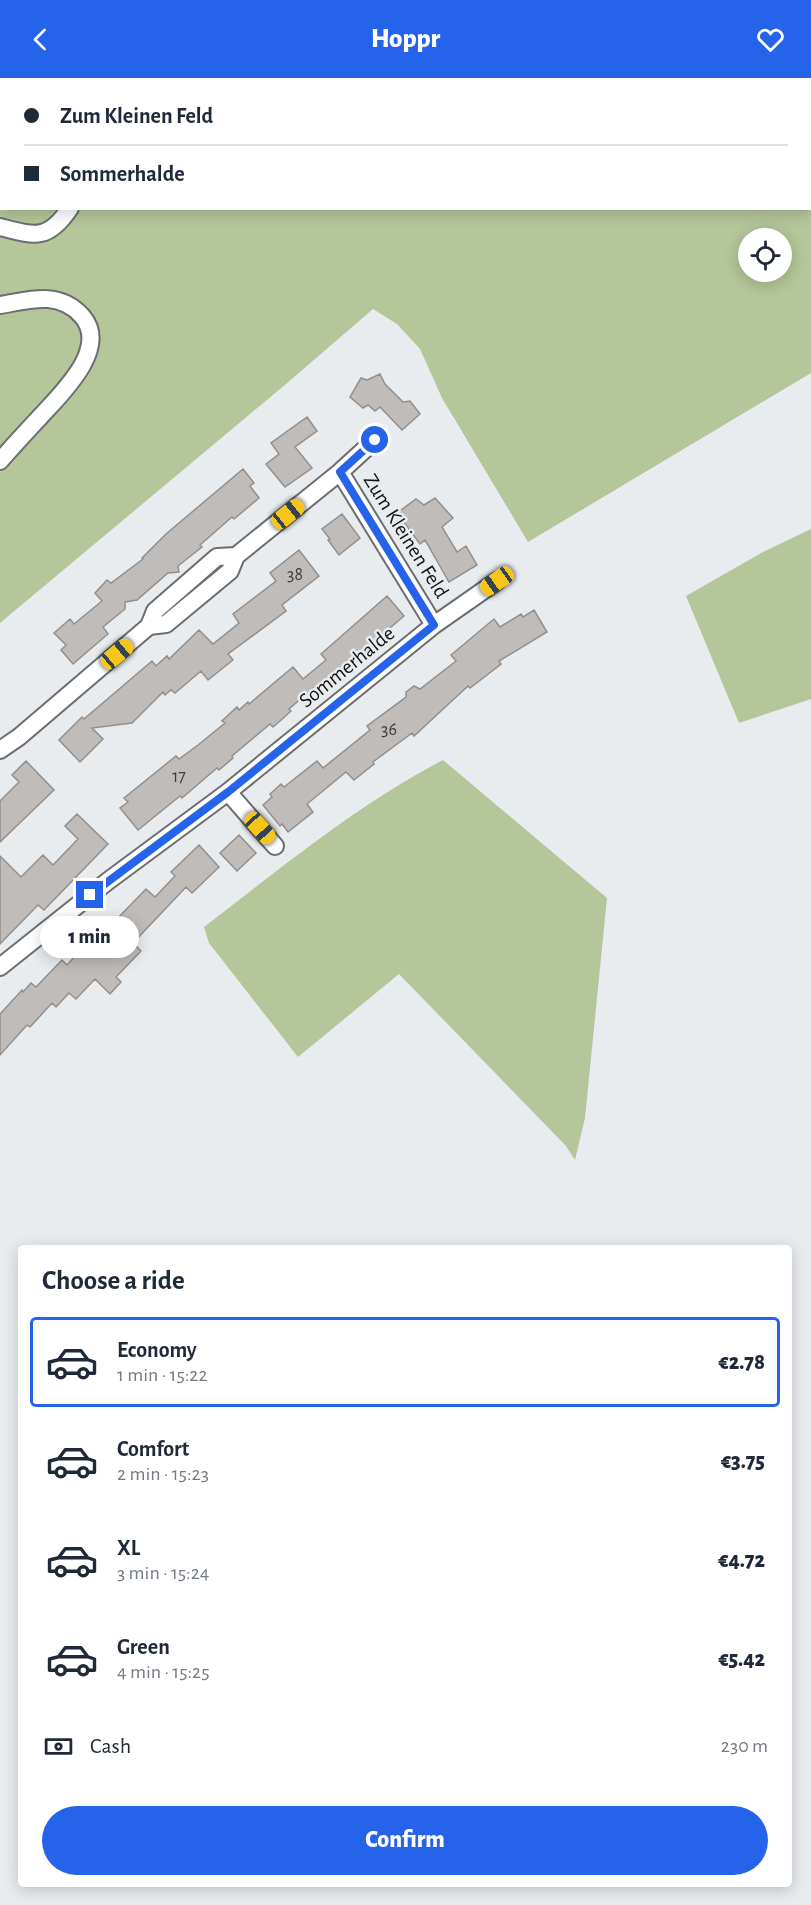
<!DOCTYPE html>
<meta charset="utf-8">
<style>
body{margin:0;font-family:"Alegreya Sans",sans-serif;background:#f2f2f3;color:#1f2937;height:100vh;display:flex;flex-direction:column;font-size:22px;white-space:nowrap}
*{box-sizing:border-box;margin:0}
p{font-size:20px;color:#747a83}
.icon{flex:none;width:33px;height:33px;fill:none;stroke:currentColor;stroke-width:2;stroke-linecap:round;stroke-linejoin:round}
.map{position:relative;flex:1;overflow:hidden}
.panel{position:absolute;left:18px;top:1167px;width:774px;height:642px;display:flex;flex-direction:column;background:#fff;border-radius:6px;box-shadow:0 3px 15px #0003}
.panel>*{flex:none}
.banner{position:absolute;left:0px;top:0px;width:812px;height:132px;box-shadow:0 3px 15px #0003;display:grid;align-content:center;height:132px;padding:0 24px;background:#fff}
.tools{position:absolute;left:738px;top:150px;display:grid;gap:12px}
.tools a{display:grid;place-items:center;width:54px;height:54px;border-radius:50%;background:#fff;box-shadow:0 3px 15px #0003;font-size:30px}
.end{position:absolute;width:27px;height:27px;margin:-14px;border:8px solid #2563eb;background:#fff;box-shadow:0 0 0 3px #fff}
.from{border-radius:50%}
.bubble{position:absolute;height:42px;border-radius:21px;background:#fff;box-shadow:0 3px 15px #0003;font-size:20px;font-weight:800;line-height:42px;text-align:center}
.car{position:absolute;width:18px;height:36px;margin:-18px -9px;border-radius:8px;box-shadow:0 0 4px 2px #0007;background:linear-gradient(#f5c518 24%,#345 0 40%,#f5c518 0 76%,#345 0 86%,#f5c518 0)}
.banner b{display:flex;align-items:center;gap:21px;height:57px;font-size:22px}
.banner b+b{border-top:2px solid #e0e1e3}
.banner i{width:15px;height:15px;background:#1f2937}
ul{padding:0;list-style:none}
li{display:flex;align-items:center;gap:18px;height:90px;margin:0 12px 9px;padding:0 12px;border:3px solid transparent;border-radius:6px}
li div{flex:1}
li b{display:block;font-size:22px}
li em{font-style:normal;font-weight:800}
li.current{border-color:#2563eb}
li>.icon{width:54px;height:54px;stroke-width:1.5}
h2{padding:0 24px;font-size:27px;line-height:72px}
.pay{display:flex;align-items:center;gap:15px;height:66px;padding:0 24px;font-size:22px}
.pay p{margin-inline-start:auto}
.action{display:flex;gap:12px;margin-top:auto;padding:12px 24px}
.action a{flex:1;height:69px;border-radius:36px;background:#2563eb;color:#fff;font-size:24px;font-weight:800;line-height:69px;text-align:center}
header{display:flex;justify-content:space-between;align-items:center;height:78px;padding:0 24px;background:#2563eb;color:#fff;font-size:27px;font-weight:800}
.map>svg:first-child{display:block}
.green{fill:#b4c69a;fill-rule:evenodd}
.building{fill:#bfbcba;stroke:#928f8d;stroke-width:1.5}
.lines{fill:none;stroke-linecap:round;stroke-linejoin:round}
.street-casing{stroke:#6b6d70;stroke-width:20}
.secondary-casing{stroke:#6b6d70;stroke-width:27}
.street{stroke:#fff;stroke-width:16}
.secondary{stroke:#fff;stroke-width:24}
.route{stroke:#2563eb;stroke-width:8}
.labels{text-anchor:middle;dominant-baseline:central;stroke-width:5;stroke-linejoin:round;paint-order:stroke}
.number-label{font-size:18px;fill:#3c3c3b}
.street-label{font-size:21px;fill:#101111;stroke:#e9ecef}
</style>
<header><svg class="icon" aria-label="back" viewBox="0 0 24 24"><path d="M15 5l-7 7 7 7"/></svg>Hoppr<svg class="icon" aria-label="heart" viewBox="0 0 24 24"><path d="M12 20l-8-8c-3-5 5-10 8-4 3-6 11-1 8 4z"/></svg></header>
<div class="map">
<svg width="811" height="1827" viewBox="0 0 811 1827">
<rect width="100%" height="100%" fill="#e9ecef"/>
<path class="green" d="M0,0H172L2,2L0,58Z
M262,0H811V295L528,464L442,320L420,271L397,246L373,231L286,306L0,545V92L1,91L2,130H810V2L258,1ZM748,160H782V194H748Z
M811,451V621L739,645L686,518L763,474Z
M443,682L607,820L585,1040L575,1082L566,1068L399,896L298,979L209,865L204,849C281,790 357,727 443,682Z"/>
<path class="building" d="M380,296L385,306L403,324L410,323L420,336L402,352L380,329L375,333L368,327L363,330L350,319L361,300L367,302Z
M307,339L317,353L295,369L312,390L285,409L266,386L279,376L271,365Z
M243,391L254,405L250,408L259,420L234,441L232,439L200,467L202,469L178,488L179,494L168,495L137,522L125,524V531L103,549L108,556L73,586L61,572L66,567L54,555L70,541L74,546L102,523L95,515L107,502L111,505L143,481L142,480L166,456Z
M435,420L453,440L442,449L457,474L466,468L477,487L449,504L425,462L420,466L397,435L416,421L424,427Z
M342,436L360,460L339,477L328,462L330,461L322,451Z
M299,472L319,498L282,527L286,533L228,576L233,582L208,602L201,593L175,615L171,612L165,617L163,614L132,645L92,650L103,661L80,684L59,662L82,639L84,641L152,583L156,588L167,578L169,581L199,552L213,566L239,545L233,536L276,503L270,495Z
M387,518L404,538L357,578L360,581L320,611L317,607L289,631L291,633L280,643L273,649L270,646L232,678L233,680L219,692L217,690L182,720L180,718L138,752L120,730L128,724L124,720L176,678L179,681L198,667L225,645L222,643L237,629L239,632L248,624L249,626L293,589L303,601L326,582L321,576Z
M534,532L547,554L499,583L501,586L470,610L468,608L414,658L412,655L373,684L374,686L354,702L346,694L307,726L313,734L288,754L282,746L280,748L263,727L272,719L270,716L281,706L284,709L317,683L323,690L370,652L367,648L406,619V614L414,608L420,611L456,583L451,577L494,541L500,549L521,536L523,539Z
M26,683L54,712L0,764V723L19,704L12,697Z
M77,736L108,766L44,832L38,827L0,866V778L21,799L43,777L53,787L78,761L65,748Z
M239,757L256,775L237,793L220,775Z
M199,767L219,789L192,815L186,809L133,865L141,873L116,899L121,904L110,916L95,901L76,921L69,915L56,929L52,925L30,949L27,947L0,977V936L22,912L23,914L31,905L36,909L62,882L67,887L108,842L112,846L146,811L155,819L175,798L171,794Z"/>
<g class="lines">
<g class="street-casing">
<path id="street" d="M0,149C35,158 48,163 70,130
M0,227C29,222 59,212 82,238C110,270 62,315 40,339C27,353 13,368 0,383
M340,394L434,547
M149,548L166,546L230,493L236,478L340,394L375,362
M0,672L19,659L149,548L155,533L217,479L236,478
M228,714L275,768
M0,889L108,803L228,714L434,547L497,503"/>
</g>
<g class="secondary-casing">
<path id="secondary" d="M208,2L212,0
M0,72H2"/>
</g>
<use href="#street" class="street"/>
<use href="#secondary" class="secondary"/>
</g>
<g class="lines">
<path class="route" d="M90,817L228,714L434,547L340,394L375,362"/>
</g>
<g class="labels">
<g class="number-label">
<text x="295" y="497">38</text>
<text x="389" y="652">36</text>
<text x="179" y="699">17</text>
</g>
<g class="street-label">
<text transform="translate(406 458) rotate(58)">Zum Kleinen Feld</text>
<text transform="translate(347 589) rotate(-39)">Sommerhalde</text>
</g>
</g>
</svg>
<div class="tools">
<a><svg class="icon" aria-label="locate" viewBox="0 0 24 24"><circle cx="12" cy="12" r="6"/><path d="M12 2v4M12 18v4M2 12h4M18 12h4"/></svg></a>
</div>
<i class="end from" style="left:375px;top:362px"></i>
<i class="end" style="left:90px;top:817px"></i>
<div class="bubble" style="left:40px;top:838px;width:99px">1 min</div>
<i class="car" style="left:288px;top:436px;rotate:51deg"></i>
<i class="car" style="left:497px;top:503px;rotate:235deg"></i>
<i class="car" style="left:117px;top:576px;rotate:50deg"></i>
<i class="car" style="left:260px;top:750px;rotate:138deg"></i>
<div class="banner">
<b><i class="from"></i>Zum Kleinen Feld</b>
<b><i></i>Sommerhalde</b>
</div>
<section class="panel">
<h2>Choose a ride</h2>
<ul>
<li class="current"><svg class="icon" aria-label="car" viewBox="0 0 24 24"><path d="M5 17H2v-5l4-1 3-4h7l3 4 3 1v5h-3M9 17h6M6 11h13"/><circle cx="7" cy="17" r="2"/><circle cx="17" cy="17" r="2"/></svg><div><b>Economy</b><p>1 min · 15:22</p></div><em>€2.78</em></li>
<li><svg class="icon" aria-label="car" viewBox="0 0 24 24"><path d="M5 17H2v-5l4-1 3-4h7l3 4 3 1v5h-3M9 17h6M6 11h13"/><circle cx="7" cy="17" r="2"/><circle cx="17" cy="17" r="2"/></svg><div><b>Comfort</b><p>2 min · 15:23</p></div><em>€3.75</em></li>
<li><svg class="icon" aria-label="car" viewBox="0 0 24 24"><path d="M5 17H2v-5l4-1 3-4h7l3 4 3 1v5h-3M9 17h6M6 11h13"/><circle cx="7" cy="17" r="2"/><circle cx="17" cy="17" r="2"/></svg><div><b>XL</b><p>3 min · 15:24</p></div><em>€4.72</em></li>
<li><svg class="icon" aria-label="car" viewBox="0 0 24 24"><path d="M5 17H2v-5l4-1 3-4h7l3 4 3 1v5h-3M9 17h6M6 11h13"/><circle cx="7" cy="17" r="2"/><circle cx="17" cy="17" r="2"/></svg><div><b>Green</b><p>4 min · 15:25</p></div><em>€5.42</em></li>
</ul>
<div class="pay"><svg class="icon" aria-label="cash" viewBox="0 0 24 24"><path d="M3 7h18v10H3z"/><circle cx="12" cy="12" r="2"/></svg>Cash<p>230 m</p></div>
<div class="action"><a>Confirm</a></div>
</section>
</div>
